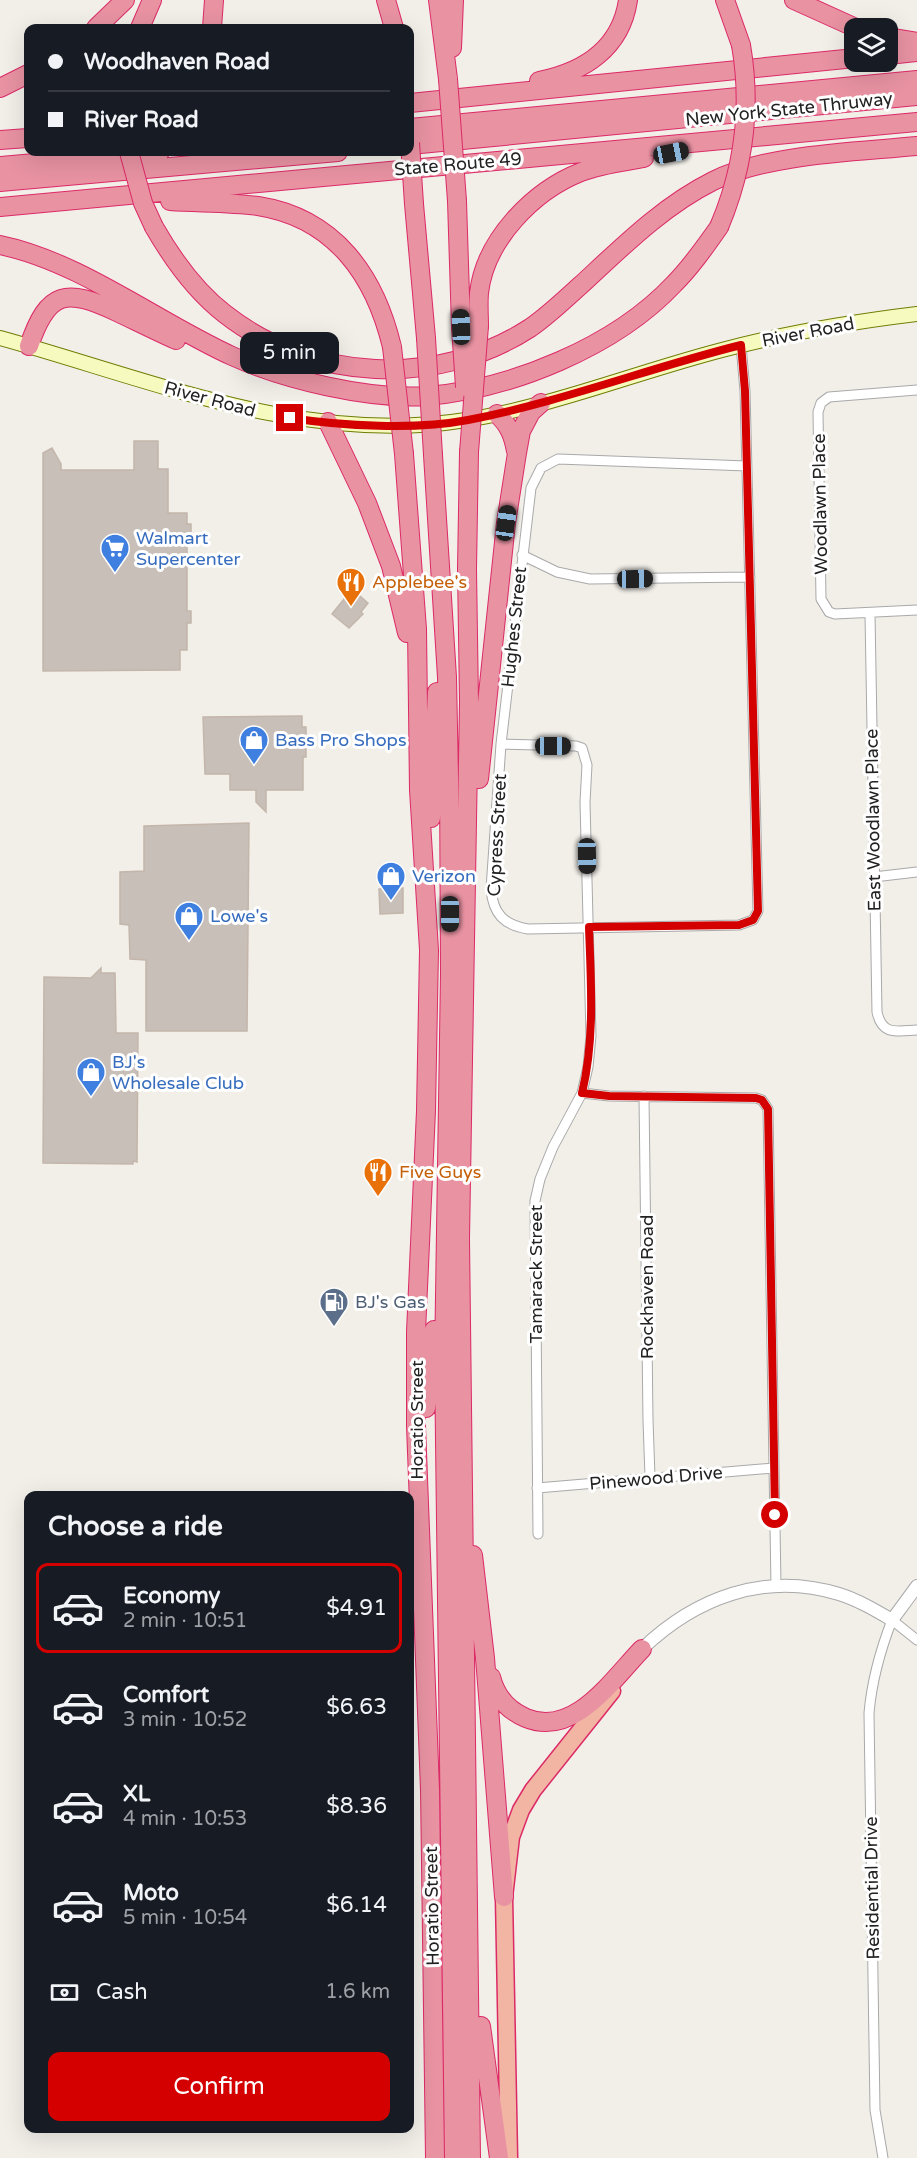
<!DOCTYPE html>
<meta charset="utf-8">
<style>
body{margin:0;font-family:"Varela Round",sans-serif;background:#20242c;color:#f1f3f6;height:100vh;display:flex;flex-direction:column;font-size:22px;white-space:nowrap}
*{box-sizing:border-box;margin:0}
p{font-size:20px;color:#9ea1a6}
.icon{flex:none;width:33px;height:33px;fill:none;stroke:currentColor;stroke-width:2;stroke-linecap:round;stroke-linejoin:round}
.map{position:relative;flex:1;overflow:hidden}
.panel{position:absolute;left:24px;top:1491px;width:390px;height:642px;display:flex;flex-direction:column;background:#171b24;border-radius:12px;box-shadow:0 6px 24px #0002}
.panel>*{flex:none}
.guide{position:absolute;left:24px;top:24px;width:390px;height:132px;border-radius:12px;box-shadow:0 6px 24px #0002;display:grid;align-content:center;height:132px;padding:0 24px;background:#171b24}
.tools{position:absolute;left:844px;top:18px;display:grid;gap:12px}
.tools a{display:grid;place-items:center;width:54px;height:54px;border-radius:12px;background:#171b24;box-shadow:0 6px 24px #0002;font-size:30px}
.end{position:absolute;width:27px;height:27px;margin:-14px;border:8px solid #d40000;background:#fff;box-shadow:0 0 0 3px #fff}
.from{border-radius:50%}
.bubble{position:absolute;height:42px;border-radius:12px;background:#171b24;box-shadow:0 6px 24px #0002;font-size:20px;font-weight:600;line-height:42px;text-align:center}
.car{position:absolute;width:18px;height:36px;margin:-18px -9px;border-radius:8px;box-shadow:0 0 4px 2px #0007;background:linear-gradient(#222 24%,#8ab4d8 0 40%,#222 0 76%,#8ab4d8 0 86%,#222 0)}
.guide b{display:flex;align-items:center;gap:21px;height:57px;font-size:22px}
.guide b+b{border-top:2px solid #363941}
.guide i{width:15px;height:15px;background:#f1f3f6}
ul{padding:0;list-style:none}
li{display:flex;align-items:center;gap:18px;height:90px;margin:0 12px 9px;padding:0 12px;border:3px solid transparent;border-radius:12px}
li div{flex:1}
li b{display:block;font-size:22px}
li em{font-style:normal;font-weight:600}
li.current{border-color:#d40000}
li>.icon{width:54px;height:54px;stroke-width:1.5}
h2{padding:0 24px;font-size:27px;line-height:72px}
.pay{display:flex;align-items:center;gap:15px;height:66px;padding:0 24px;font-size:22px}
.pay p{margin-inline-start:auto}
.primary-button{display:flex;gap:12px;margin-top:auto;padding:12px 24px}
.primary-button a{flex:1;height:69px;border-radius:12px;background:#d40000;color:#fff;font-size:24px;font-weight:600;line-height:69px;text-align:center}
.map>svg:first-child{display:block}
.building{fill:#c7bfb8;stroke:#c4b6ab;stroke-width:1.5}
.lines{fill:none;stroke-linecap:round;stroke-linejoin:round}
.minor-casing{stroke:#a9a9a9;stroke-width:11}
.tertiary-casing{stroke:#a9a9a9;stroke-width:14}
.secondary-casing{stroke:#707d05;stroke-width:16}
.trunk-casing{stroke:#dc2a67;stroke-width:19}
.motorway-casing{stroke:#dc2a67;stroke-width:20}
.minor{stroke:#fff;stroke-width:9}
.tertiary{stroke:#fff;stroke-width:12}
.secondary{stroke:#f7fabf;stroke-width:14}
.trunk{stroke:#f2b4a3;stroke-width:16}
.motorway{stroke:#e892a2;stroke-width:18}
.motorway-bridge-casing{stroke:#dc2a67;stroke-width:20;stroke-linecap:butt}
.motorway-bridge{stroke:#e892a2;stroke-width:18}
.route{stroke:#d40000;stroke-width:8}
.labels{text-anchor:middle;dominant-baseline:central;stroke-width:6;stroke-linejoin:round;paint-order:stroke}
.street-label{font-size:18px;fill:#222;stroke:#fff}
.shop-label{font-size:18px;fill:#366cbe;stroke:#fff;text-anchor:start}
.food-label{font-size:18px;fill:#c56008;stroke:#fff;text-anchor:start}
.service-label{font-size:18px;fill:#4e5e75;stroke:#fff;text-anchor:start}
</style>
<div class="map">
<svg width="917" height="2158" viewBox="0 0 917 2158">
<rect width="100%" height="100%" fill="#f2efe9"/>
<path class="building" d="M134,441H158V469H168V513H187V524H191V537H187V611H191V623H187V650H180V670L43,671V453L52,448L61,464V470H134Z
M352,589L368,603L361,612L363,614L349,628L332,614Z
M302,716V727H306V757H303V790H266V812L256,802V790H230V774H205L203,717Z
M249,823L247,1031H146V960L130,959L129,925L120,924V872L144,871V826Z
M403,888V913L380,914L379,889Z
M101,968V973H115L116,1033H138L137,1162L133,1161V1164L43,1163L44,977L91,978Z"/>
<g class="lines">
<g class="minor-casing">
<path id="minor" d="M741,345L745,391L758,911L753,920L739,925L528,929C504,925 493,914 491,889L501,744L531,488L541,468L558,459L747,466
M917,390L829,397L821,403L818,412L821,599L829,612L835,614L917,610
M522,555L557,572L590,579L750,577
M870,614L877,1012C882,1036 897,1031 917,1030
M501,744L576,746L582,748L587,765L585,802L591,1036L588,1067L582,1093L553,1147L540,1179L535,1201L538,1534
M874,877L917,872
M582,1093L609,1096L756,1098L762,1100L768,1109L776,1586
M644,1096L648,1420L650,1477
M537,1488L774,1468
M883,2158L875,2110L869,1713C872,1679 880,1651 892,1620L917,1640"/>
</g>
<g class="tertiary-casing">
<path id="tertiary" d="M642,1649C695,1598 765,1571 839,1594C858,1600 875,1610 892,1620L917,1586"/>
</g>
<g class="secondary-casing">
<path id="secondary" d="M0,338C152,380 305,446 466,420C554,406 637,372 722,350C786,333 851,322 917,314"/>
</g>
<g class="trunk-casing">
<path id="trunk" d="M509,2158L504,1897L511,1837L521,1810L533,1790L612,1691"/>
</g>
<g class="motorway-casing">
<path id="motorway" d="M386,0L394,28
M438,0L448,79
M725,0L741,45
M794,0L856,28
M96,28L125,0
M140,28L152,0
M212,28L214,0
M888,37L917,42
M452,48L454,0
M888,55L917,52
M539,81C584,72 621,48 628,0
M0,88L28,74
M410,103L855,58
M410,128L917,80
M0,140L28,138
M410,145L917,96
M0,166L160,152
M0,182L338,152
M170,201C199,203 229,202 258,206C335,218 375,276 392,347
M457,201L461,327
M414,204L426,338
M0,207L917,122
M154,227C173,260 195,291 225,314C312,382 437,388 530,328C549,315 565,299 582,284C623,246 663,206 713,181C766,154 857,152 917,146
M0,245C79,261 159,323 232,356C285,380 369,400 427,396C511,389 615,347 674,284C691,267 705,247 719,227
M479,326C479,315 478,304 479,293C485,240 533,191 581,172C601,164 623,162 644,158
M29,346C48,290 66,288 117,312C136,321 156,331 176,340
M497,414C509,425 513,435 516,451
M328,422L367,503L391,566L407,633
M469,452L467,569L469,702L460,1239L471,2158
M404,454L417,629L419,790L429,950L426,1111L416,1332V1426L430,1790L435,2158
M433,455L447,677L449,777L450,973L444,1361L454,2158
M479,779L506,523L517,453L521,431L531,412L541,403
M431,818L437,692
M426,1408L434,1330
M473,1555L485,1658L504,1897
M491,1677C496,1697 507,1710 526,1718C574,1738 612,1680 642,1649
M481,2026L499,2158"/>
</g>
<use href="#minor" class="minor"/>
<use href="#tertiary" class="tertiary"/>
<use href="#secondary" class="secondary"/>
<use href="#trunk" class="trunk"/>
<use href="#motorway" class="motorway"/>
<g class="motorway-bridge-casing">
<path id="motorway-bridge" d="M448,79L457,201
M410,143L414,204
M129,152L143,203L154,227
M719,227C744,168 752,109 741,45
M461,327L465,387
M426,338L433,455
M392,347L404,454
M469,452L479,326"/>
</g>
<use href="#motorway-bridge" class="motorway-bridge"/>
</g>
<g class="lines">
<path class="route" d="M290,418C342,426 416,430 468,420C561,402 649,368 741,345L745,391L758,911L753,920L739,925L589,927C591,983 595,1039 582,1093L609,1096L756,1098L762,1100L768,1109L775,1515"/>
</g>
<defs>
<g id="supermarket-pin" transform="scale(1.5)"><path d="M0 17L-7.5 6A9.5 9.5 0 1 1 7.5 6Z" fill="#3f7fe0" stroke="#fff"/><path d="M-6-5.5h2.5l.6 2H6L4.5 2H-2.5L-4.4-4H-6ZM-1.5 3.2a1.3 1.3 0 1 0 .1 0ZM3 3.2a1.3 1.3 0 1 0 .1 0Z" fill="#fff"/></g>
<g id="restaurant-pin" transform="scale(1.5)"><path d="M0 17L-7.5 6A9.5 9.5 0 1 1 7.5 6Z" fill="#e8710a" stroke="#fff"/><path d="M-5-6h1v4h1v-4h1v4h1v-4h1v5L-1.5 .5V6h-2V.5L-5-1ZM5-6V6H3V1.5H1.5Q1.5-4 5-6Z" fill="#fff"/></g>
<g id="shop-pin" transform="scale(1.5)"><path d="M0 17L-7.5 6A9.5 9.5 0 1 1 7.5 6Z" fill="#3f7fe0" stroke="#fff"/><path d="M-5-2.5h2.3a2.7 3.5 0 0 1 5.4 0H5L5.5 6h-11ZM-1.5-2.5h3a1.5 2.3 0 0 0-3 0Z" fill="#fff"/></g>
<g id="fuel-pin" transform="scale(1.5)"><path d="M0 17L-7.5 6A9.5 9.5 0 1 1 7.5 6Z" fill="#5c6f8a" stroke="#fff"/><path d="M-5.5-6h7V0h2V4h1.3V-2.5L3-4.5l.8-.8L6-3V5H2.5V1h-1V6h-7ZM-4.2-4.7v3.2H.2V-4.7Z" fill="#fff"/></g>
</defs>
<g fill-rule="evenodd">
<use href="#supermarket-pin" x="115" y="548"/>
<use href="#restaurant-pin" x="351" y="582"/>
<use href="#shop-pin" x="254" y="740"/>
<use href="#shop-pin" x="391" y="876"/>
<use href="#shop-pin" x="189" y="916"/>
<use href="#shop-pin" x="91" y="1072"/>
<use href="#restaurant-pin" x="378" y="1172"/>
<use href="#fuel-pin" x="334" y="1302"/>
</g>
<g class="labels">
<g class="street-label">
<text transform="translate(789 109) rotate(-6)">New York State Thruway</text>
<text transform="translate(458 164) rotate(-5)">State Route 49</text>
<text transform="translate(808 332) rotate(-11)">River Road</text>
<text transform="translate(210 399) rotate(15)">River Road</text>
<text transform="translate(820 504) rotate(-91)">Woodlawn Place</text>
<text transform="translate(514 627) rotate(-84)">Hughes Street</text>
<text transform="translate(873 820) rotate(-91)">East Woodlawn Place</text>
<text transform="translate(497 835) rotate(-87)">Cypress Street</text>
<text transform="translate(536 1274) rotate(-90)">Tamarack Street</text>
<text transform="translate(647 1287) rotate(-90)">Rockhaven Road</text>
<text transform="translate(417 1420) rotate(-90)">Horatio Street</text>
<text transform="translate(656 1478) rotate(-5)">Pinewood Drive</text>
<text transform="translate(872 1888) rotate(-91)">Residential Drive</text>
<text transform="translate(432 1906) rotate(-91)">Horatio Street</text>
</g>
<g class="shop-label">
<text x="136" y="538">Walmart<tspan x="136" dy="21">Supercenter</tspan></text>
<text x="275" y="740">Bass Pro Shops</text>
<text x="412" y="876">Verizon</text>
<text x="210" y="916">Lowe's</text>
<text x="112" y="1062">BJ's<tspan x="112" dy="21">Wholesale Club</tspan></text>
</g>
<g class="food-label">
<text x="372" y="582">Applebee's</text>
<text x="399" y="1172">Five Guys</text>
</g>
<g class="service-label">
<text x="355" y="1302">BJ's Gas</text>
</g>
</g>
</svg>
<div class="tools">
<a><svg class="icon" aria-label="layers" viewBox="0 0 24 24"><path d="M12 4l9 5-9 5-9-5zM3 14l9 5 9-5"/></svg></a>
</div>
<i class="end from" style="left:775px;top:1515px"></i>
<i class="end" style="left:290px;top:418px"></i>
<div class="bubble" style="left:240px;top:332px;width:99px">5 min</div>
<i class="car" style="left:671px;top:153px;rotate:79deg"></i>
<i class="car" style="left:461px;top:327px;rotate:358deg"></i>
<i class="car" style="left:506px;top:523px;rotate:8deg"></i>
<i class="car" style="left:635px;top:579px;rotate:89deg"></i>
<i class="car" style="left:553px;top:746px;rotate:90deg"></i>
<i class="car" style="left:587px;top:856px;rotate:179deg"></i>
<i class="car" style="left:450px;top:914px;rotate:180deg"></i>
<div class="guide">
<b><i class="from"></i>Woodhaven Road</b>
<b><i></i>River Road</b>
</div>
<section class="panel">
<h2>Choose a ride</h2>
<ul>
<li class="current"><svg class="icon" aria-label="car" viewBox="0 0 24 24"><path d="M5 17H2v-5l4-1 3-4h7l3 4 3 1v5h-3M9 17h6M6 11h13"/><circle cx="7" cy="17" r="2"/><circle cx="17" cy="17" r="2"/></svg><div><b>Economy</b><p>2 min · 10:51</p></div><em>$4.91</em></li>
<li><svg class="icon" aria-label="car" viewBox="0 0 24 24"><path d="M5 17H2v-5l4-1 3-4h7l3 4 3 1v5h-3M9 17h6M6 11h13"/><circle cx="7" cy="17" r="2"/><circle cx="17" cy="17" r="2"/></svg><div><b>Comfort</b><p>3 min · 10:52</p></div><em>$6.63</em></li>
<li><svg class="icon" aria-label="car" viewBox="0 0 24 24"><path d="M5 17H2v-5l4-1 3-4h7l3 4 3 1v5h-3M9 17h6M6 11h13"/><circle cx="7" cy="17" r="2"/><circle cx="17" cy="17" r="2"/></svg><div><b>XL</b><p>4 min · 10:53</p></div><em>$8.36</em></li>
<li><svg class="icon" aria-label="car" viewBox="0 0 24 24"><path d="M5 17H2v-5l4-1 3-4h7l3 4 3 1v5h-3M9 17h6M6 11h13"/><circle cx="7" cy="17" r="2"/><circle cx="17" cy="17" r="2"/></svg><div><b>Moto</b><p>5 min · 10:54</p></div><em>$6.14</em></li>
</ul>
<div class="pay"><svg class="icon" aria-label="cash" viewBox="0 0 24 24"><path d="M3 7h18v10H3z"/><circle cx="12" cy="12" r="2"/></svg>Cash<p>1.6 km</p></div>
<div class="primary-button"><a>Confirm</a></div>
</section>
</div>
